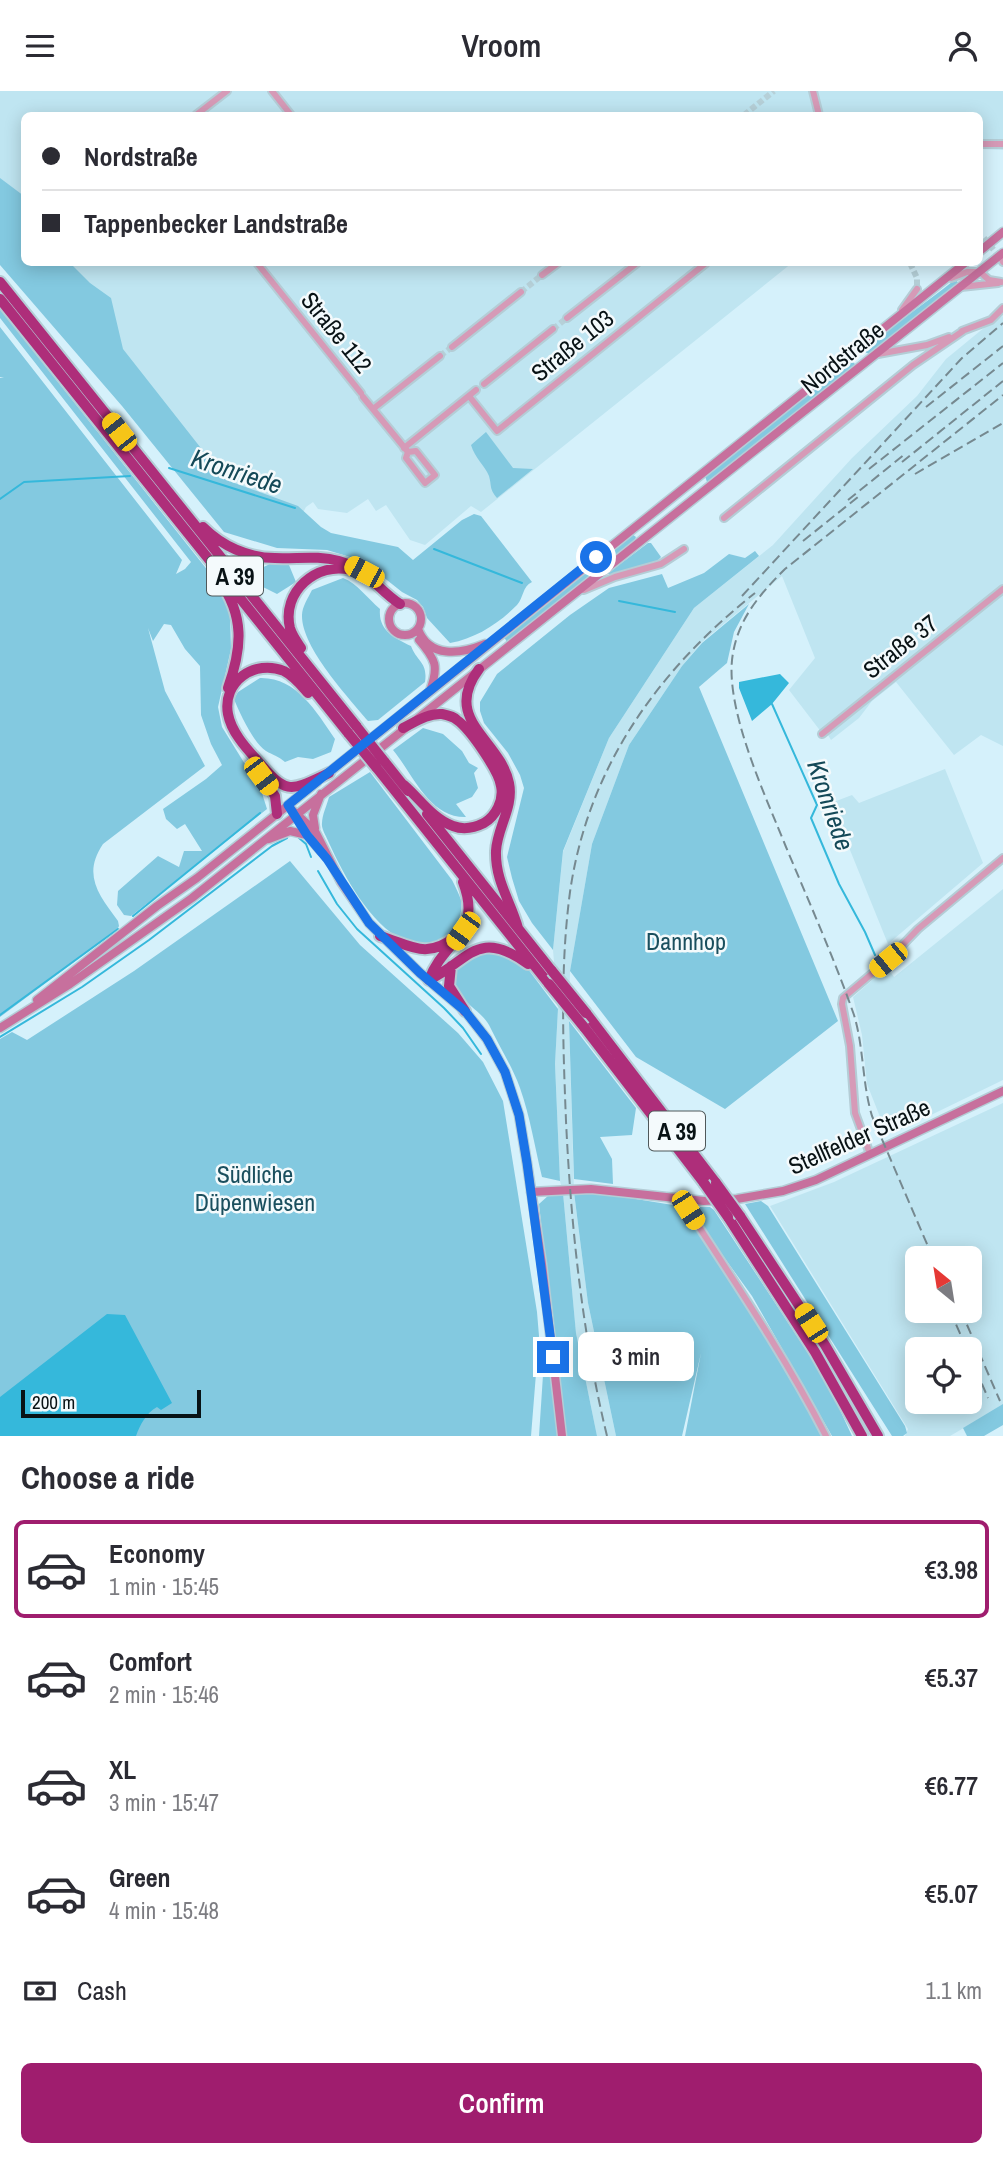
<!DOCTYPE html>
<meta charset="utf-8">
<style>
body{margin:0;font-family:"Archivo Narrow",sans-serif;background:#f2f2f3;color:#2b2b33;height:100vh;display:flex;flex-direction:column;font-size:26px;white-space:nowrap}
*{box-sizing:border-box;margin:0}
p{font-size:23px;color:#7c7c81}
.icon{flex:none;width:38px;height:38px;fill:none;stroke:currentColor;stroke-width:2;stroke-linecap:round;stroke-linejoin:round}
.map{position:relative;height:1345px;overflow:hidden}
.drawer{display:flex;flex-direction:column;background:#fff;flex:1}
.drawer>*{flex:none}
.guide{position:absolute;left:21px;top:21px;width:962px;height:154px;border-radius:10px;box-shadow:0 4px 18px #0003;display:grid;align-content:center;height:154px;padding:0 21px;background:#fff}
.needle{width:46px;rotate:330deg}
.controls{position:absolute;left:905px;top:1155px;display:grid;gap:14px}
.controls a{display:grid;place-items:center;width:77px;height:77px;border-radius:10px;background:#fff;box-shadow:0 4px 18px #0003;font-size:35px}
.scale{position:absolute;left:21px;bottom:18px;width:180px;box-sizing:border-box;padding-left:7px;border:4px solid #081215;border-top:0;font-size:19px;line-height:24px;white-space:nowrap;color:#081215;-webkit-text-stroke:5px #f4fafc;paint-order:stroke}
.end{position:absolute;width:32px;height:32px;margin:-16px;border:9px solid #1a73e8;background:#fff;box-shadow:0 0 0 4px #fff}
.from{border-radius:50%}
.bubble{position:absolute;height:49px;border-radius:10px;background:#fff;box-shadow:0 4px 18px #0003;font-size:23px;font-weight:600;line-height:49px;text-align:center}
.car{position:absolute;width:21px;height:42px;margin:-21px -10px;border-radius:9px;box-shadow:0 0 5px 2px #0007;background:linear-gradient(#f5c518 24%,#345 0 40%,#f5c518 0 76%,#345 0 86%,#f5c518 0)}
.guide b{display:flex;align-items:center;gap:24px;height:66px;font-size:26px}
.guide b+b{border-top:2px solid #e1e1e2}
.guide i{width:18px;height:18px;background:#2b2b33}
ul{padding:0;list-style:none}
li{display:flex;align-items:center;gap:21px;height:98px;margin:0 14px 10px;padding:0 7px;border:4px solid transparent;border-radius:10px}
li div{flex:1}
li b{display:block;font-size:26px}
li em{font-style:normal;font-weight:600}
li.active{border-color:#9f1d6e}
li>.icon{width:63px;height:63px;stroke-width:1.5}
h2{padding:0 21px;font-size:32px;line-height:84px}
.pay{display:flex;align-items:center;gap:18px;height:77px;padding:0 21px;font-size:26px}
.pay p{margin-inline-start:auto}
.action{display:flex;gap:14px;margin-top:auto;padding:14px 21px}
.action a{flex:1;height:80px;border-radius:10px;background:#9f1d6e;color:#fff;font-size:28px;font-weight:600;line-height:80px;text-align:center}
header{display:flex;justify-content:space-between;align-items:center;height:91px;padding:0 21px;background:#fff;font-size:32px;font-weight:600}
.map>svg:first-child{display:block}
.built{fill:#bfe5f1;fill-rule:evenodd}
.green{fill:#83c9e0}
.water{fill:#35b8db}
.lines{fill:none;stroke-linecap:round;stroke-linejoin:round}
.stream{stroke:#35b8db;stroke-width:2}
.street-tunnel{stroke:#b6d0d8;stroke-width:6;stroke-dasharray:6 3;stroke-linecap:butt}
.street-casing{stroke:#b4cdd6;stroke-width:10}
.secondary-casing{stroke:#b4cdd6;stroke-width:11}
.highway-casing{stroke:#b4cdd6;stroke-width:14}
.street{stroke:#d69ab7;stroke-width:6}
.secondary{stroke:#c7709d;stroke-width:8}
.highway{stroke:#ae2e7a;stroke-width:10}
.rail{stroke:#768990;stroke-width:2;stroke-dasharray:10 5;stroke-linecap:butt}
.highway-bridge-casing{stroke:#b4cdd6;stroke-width:14;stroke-linecap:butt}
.highway-bridge{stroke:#ae2e7a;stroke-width:10}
.route{stroke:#1a73e8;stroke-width:9}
.labels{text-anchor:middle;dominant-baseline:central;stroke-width:5;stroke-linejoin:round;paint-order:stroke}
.shield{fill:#f4fafc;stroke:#4f585a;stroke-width:2}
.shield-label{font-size:23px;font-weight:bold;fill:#081215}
.street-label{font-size:24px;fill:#081215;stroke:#f4fafc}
.park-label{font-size:24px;fill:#1a4f5e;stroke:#f4fafc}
.water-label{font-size:26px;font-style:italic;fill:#144958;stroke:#f4fafc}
</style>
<header><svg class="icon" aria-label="menu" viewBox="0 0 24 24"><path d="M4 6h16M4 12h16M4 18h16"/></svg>Vroom<svg class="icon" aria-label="person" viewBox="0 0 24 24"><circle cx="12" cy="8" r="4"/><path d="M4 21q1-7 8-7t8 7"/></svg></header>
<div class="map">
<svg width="1003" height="1345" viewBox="0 0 1003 1345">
<rect width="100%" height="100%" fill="#d5f1fb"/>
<path class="built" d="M0,0H1003V59L980,58V24H24V172H792L481,421L471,415L425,454L410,449L386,414L376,420L368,408L347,422L318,418L313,411L306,416L286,454L218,431L0,164Z
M1003,225V655L981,644L954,664L896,591L872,610L859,627L831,649L828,644L825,646L789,599L815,567L782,485L702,551L682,575L629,654L592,753L570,880L569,930L574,1101L588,1212L616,1345H597L576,1242L563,1102L560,1090L555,973L558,918L553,859L563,761L609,647L694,517L773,454L852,367L917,305L946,268L985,236Z
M945,678L983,772L888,853L831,712L852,704L859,712Z
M1003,798V989L896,1041L884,1036L867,993L862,944L853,906L887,876L894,886Z
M1003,1012V1314L950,1345H905L908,1338L770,1115L834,1091ZM917,1167H970V1220H917ZM917,1258H970V1311H917Z"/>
<path class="green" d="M0,87L24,105V172H70L90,192L111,207L123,258L226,389L298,415L321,436L331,442L398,456L413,469L462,429L474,423L481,425L532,491C522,496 524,506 517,514C498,533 476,547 450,552L427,527L423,516L417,509L402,501L363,470L327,459L277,457L224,441L122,315L0,174Z
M957,190L958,192L870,263L864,261V258C893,234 923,214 952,191Z
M0,218L209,481L225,507L230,523L231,558L218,616L222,636L261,699L267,718L131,825L124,824L117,814L118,800L158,765L179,776L184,760H202L185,733L177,738L166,728L163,718L206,688L222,674L211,653L201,624L200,575L185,558L171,534L164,533L153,550L148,537L165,600L205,675L103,753C82,784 99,804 118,830L119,835L117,839L0,926V287L4,286H0V236L182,469L176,483L185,478L191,471L0,227Z
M851,269L855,273L854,276L707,391L705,385Z
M486,341L513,377L533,378L497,407C489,397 492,396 489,385C485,375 475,367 471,354Z
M632,443L636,446L633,452L507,551L504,546Z
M648,452H651L661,466C650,479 623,484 607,483Z
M755,460L759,465L694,517L609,647L563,760L553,859L532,832L519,810L512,787L507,766L524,697L520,684L508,662L484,632L480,620V611L497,583L570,524L609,497L662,483L668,497L704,482L729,463L745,467Z
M270,473L289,474L296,491L277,503L263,496L255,480Z
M343,487C358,493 367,507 380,518C378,540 395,547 411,555C417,571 428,571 425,591L378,629L368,630C348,606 301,556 302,524C302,516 308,507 312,499Z
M749,513L734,541L727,572L699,596L838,930L725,1018L636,966L570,880L592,753L629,654L682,575L702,552Z
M260,587C296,586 316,620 335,648L331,661L313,668L298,666L285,671C278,665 273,664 266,660C254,653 239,621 234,608L238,601Z
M423,637L443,643L462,660L469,672L478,677L474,682L478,697L472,706L456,713L466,726C429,727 413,683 393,659Z
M370,681L452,789C455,795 459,803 461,809C466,841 430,862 403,849C370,833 344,785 329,752C327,746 321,738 322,732C322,724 327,714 329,706Z
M290,770L360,854L458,942L483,971L503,1010L537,1221L539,1245L531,1345H0V948L12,941L27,949L134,880Z
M482,861L505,862L528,878L558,918L555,973L560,1090L542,1086C535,1057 530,1025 520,997C512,975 499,955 489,934C481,919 454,907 453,889C451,873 471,867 482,861Z
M569,930L636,1017L632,1044L600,1046L612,1068L613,1093L574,1088Z
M574,1101L605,1103L679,1115L730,1186L823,1345H685L701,1262L682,1345H616L588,1212Z
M563,1102L576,1242L597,1345H539L543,1284L556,1266L539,1113L549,1104Z
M761,1110L768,1115L905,1335L907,1342L903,1345H892L745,1113Z
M700,1116H710L714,1119L827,1291L852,1345H832L752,1205L697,1129L695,1120Z
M1003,1313V1334L984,1345H967L963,1337Z"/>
<path class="water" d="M780,583L789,592L772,613L752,630L739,597V591Z
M107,1223L125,1224L172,1312L161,1319L157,1316C146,1322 140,1334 136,1345H0V1306Z"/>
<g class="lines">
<path class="stream" d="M169,377L295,417
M0,408L24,391L130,385
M434,458L522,492
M619,510L675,521
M772,613L817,714L811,727L839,793L865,841L875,864
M299,747L306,753L311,766
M318,780L337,813L357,838L444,917L463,937L481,963
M133,825L260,722
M0,924L118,838
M0,946L82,896L149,849L272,755L287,747"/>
<path class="street-tunnel" d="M744,24L774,0
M984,147L1001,168
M910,172L917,187V198
M521,201L542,184
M553,238L567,227
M440,265L452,256"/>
<g class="street-casing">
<path id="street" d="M272,0L291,24
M813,0L819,24
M196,24L227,0
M980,53H1003
M1002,169L1003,171
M257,172L361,302
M542,184L558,172
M951,187L967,181H980L989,189L1001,191
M961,196L998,192
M902,219L917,198
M567,227L637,172
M962,240L991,229L1003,217
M452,256L521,201
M878,263L927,254L949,246
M484,293L553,238
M469,305L497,340L706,172
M363,306L408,361L406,367L425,392L435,384L416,360L408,361
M373,318L440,265
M404,357L476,299
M724,427L913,274L963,240
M584,499L615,486L661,473L684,458
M822,643L1003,498
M870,1063L855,1022L850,955L842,913L843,907L888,869L918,838L1003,767
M684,1109L688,1119C736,1193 786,1267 826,1345"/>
</g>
<g class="secondary-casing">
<path id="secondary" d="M980,160L1003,141
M389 528a16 16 0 1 1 32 0a16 16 0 1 1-32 0Z
M418,538C429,568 461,563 485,553
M419,549C436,569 439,575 430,600
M327,683L965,172
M292,719L315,740L341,791L369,832L420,882L465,920L487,948L505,981L519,1024L527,1072L542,1173L562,1345
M297,725L307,744L321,760
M315,737L313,724L321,703
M269,748L290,740L307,744
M37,909L157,815L197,787L317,691
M0,937L70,893L192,807L1003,162
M531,1101L591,1098L704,1110L737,1108L783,1100L816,1089L1003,1000"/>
</g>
<g class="highway-casing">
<path id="highway" d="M0,191L357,636
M0,208L349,643
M203,436C222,455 248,467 275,467C297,468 318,464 339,470C368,478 377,498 400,513
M219,489C245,525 242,557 228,597
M301,557C297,551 292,544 290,537C281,501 317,470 351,479
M479,578C441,629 500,648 509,692C514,716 497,737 496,760C495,790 511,811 518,837
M308,602C301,594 294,585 284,580C255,568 222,590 228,623C231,640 245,656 257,669C287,704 289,701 329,682
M403,637C415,631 428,622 442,623C447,624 454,626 457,629C470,638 499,680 501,695C504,709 496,725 484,732C474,737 463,739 453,735C433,728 419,707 404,694
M384,670L408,700
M255,676L275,705L277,723
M376,676L549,893
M427,723L552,880
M380,845C410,854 426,869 455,846
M451,875L449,895L465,920
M429,889C444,848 483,844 463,791
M429,889C469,870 477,836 528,873
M586,922L716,1092
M584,936L704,1092
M740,1125L825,1254L878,1345
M728,1126L815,1261L862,1345"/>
</g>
<use href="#street" class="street"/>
<use href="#secondary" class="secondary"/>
<use href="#highway" class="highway"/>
<path class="rail" d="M926,316L1003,255
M902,371L1003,290
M869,378L1003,272
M915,383L1003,332
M848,409L905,363
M803,450L858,406
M742,505L962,267L1003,232
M933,1167L872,1025C862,992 864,957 854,924C834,867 809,811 786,756C766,706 723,615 733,562C739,527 760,503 785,478L1003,304
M950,1220L967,1258
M961,1220L1000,1310
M970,1265L988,1307
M607,1345C582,1242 571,1135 566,1030C563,954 560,876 570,801C588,676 658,579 755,502"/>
<g class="highway-bridge-casing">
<path id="highway-bridge" d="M357,636L384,670
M349,643L376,676
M552,880L586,922
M549,893L584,936
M704,1092L728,1126
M716,1092L740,1125"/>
</g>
<use href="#highway-bridge" class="highway-bridge"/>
</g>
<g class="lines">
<path class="route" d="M553,1266L527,1072L519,1024L505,981L487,948L465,920L420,882L369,832L327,768L307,744L288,714L596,466"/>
</g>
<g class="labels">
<g class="shield">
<rect x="207" y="465.5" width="56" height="39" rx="5"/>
<rect x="649" y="1020.5" width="56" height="39" rx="5"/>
</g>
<g class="shield-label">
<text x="235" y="485">A 39</text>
<text x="677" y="1040">A 39</text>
</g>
<g class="street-label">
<text transform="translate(337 241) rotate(51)">Straße 112</text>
<text transform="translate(572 254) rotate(-39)">Straße 103</text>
<text transform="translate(842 266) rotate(-39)">Nordstraße</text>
<text transform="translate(900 555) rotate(-38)">Straße 37</text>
<text transform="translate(859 1045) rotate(-24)">Stellfelder Straße</text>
</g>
<g class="park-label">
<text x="686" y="850">Dannhop</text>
<text x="255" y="1083">Südliche<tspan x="255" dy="28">Düpenwiesen</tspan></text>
</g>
<g class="water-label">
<text transform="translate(237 380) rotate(18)">Kronriede</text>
<text transform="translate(831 714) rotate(71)">Kronriede</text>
</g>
</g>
</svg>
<div class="controls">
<a><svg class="needle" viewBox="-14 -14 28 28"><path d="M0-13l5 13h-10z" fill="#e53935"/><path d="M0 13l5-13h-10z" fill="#7c7c81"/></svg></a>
<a><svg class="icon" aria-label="locate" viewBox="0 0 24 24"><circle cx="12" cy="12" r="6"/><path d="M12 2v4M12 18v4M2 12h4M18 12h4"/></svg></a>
</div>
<div class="scale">200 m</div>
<i class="end from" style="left:596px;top:466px"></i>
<i class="end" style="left:553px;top:1266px"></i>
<div class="bubble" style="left:578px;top:1241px;width:116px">3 min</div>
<i class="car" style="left:119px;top:341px;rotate:322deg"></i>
<i class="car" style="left:364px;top:481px;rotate:298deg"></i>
<i class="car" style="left:261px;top:685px;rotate:143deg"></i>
<i class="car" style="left:463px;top:840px;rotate:216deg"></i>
<i class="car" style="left:888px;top:869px;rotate:231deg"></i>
<i class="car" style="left:688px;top:1119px;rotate:147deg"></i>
<i class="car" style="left:811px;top:1232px;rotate:327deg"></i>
<div class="guide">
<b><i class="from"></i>Nordstraße</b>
<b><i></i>Tappenbecker Landstraße</b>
</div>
</div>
<section class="drawer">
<h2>Choose a ride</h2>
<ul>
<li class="active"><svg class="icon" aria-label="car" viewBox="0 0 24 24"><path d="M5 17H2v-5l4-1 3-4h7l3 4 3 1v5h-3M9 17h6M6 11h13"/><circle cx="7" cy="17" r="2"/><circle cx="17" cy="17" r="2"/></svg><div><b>Economy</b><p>1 min · 15:45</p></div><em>€3.98</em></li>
<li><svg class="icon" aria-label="car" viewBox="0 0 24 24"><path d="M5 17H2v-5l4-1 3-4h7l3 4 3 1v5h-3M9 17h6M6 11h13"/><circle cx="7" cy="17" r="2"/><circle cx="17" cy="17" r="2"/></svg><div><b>Comfort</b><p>2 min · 15:46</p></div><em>€5.37</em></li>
<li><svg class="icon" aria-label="car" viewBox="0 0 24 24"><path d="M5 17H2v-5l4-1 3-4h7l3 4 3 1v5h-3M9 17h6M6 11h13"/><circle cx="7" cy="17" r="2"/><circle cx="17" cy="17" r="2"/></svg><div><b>XL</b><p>3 min · 15:47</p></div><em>€6.77</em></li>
<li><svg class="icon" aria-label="car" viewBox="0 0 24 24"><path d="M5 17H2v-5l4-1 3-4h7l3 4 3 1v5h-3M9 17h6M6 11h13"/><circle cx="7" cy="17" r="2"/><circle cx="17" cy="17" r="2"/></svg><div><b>Green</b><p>4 min · 15:48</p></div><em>€5.07</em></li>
</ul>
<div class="pay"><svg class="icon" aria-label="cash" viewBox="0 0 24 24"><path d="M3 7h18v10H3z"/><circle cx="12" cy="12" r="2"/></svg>Cash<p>1.1 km</p></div>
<div class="action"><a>Confirm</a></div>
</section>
